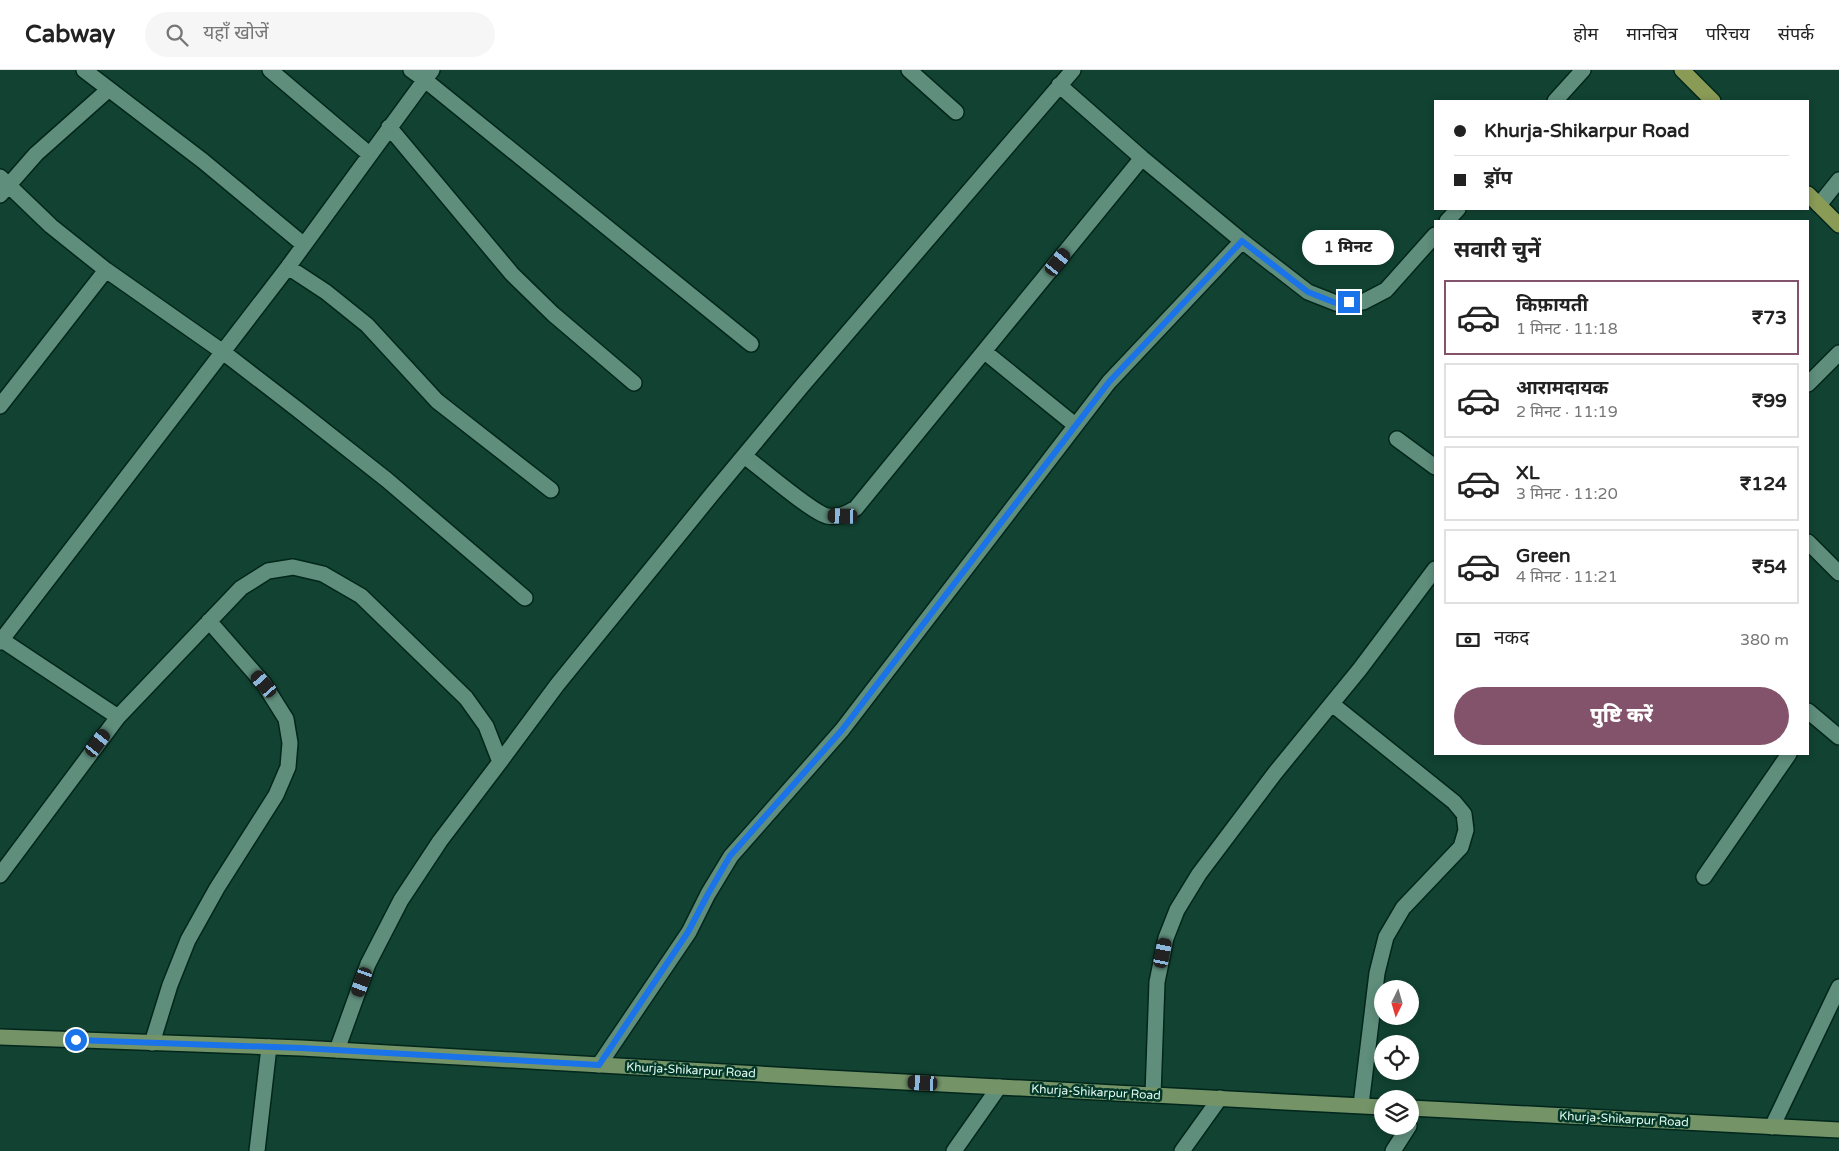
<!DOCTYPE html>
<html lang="hi">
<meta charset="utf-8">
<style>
body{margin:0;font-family:"Varela Round","Noto Sans Devanagari",sans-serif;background:#f6f6f6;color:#222;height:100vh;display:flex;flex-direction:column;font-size:19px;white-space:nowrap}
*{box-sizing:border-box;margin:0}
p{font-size:16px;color:#767676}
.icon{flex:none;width:28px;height:28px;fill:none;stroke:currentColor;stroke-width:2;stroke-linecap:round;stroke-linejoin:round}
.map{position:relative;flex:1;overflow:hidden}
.drawer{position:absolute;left:1434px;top:150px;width:375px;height:535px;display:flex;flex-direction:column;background:#fff;border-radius:0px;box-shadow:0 2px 8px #0003}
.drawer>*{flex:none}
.top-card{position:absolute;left:1434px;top:30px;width:375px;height:110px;border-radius:0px;box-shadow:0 2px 8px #0003;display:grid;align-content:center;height:110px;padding:0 20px;background:#fff}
.needle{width:32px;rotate:185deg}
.fabs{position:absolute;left:1374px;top:910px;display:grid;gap:10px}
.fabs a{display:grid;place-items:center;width:45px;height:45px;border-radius:50%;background:#fff;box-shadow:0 2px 8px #0003;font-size:25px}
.end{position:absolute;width:22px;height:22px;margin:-11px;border:6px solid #1a73e8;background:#fff;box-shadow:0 0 0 2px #fff}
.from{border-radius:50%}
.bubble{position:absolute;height:35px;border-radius:18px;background:#fff;box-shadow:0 2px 8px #0003;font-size:16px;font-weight:800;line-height:35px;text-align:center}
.car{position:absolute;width:15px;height:30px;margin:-15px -8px;border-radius:6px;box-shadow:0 0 4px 1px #0007;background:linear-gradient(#222 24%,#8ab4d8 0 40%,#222 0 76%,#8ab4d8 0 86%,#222 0)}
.top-card b{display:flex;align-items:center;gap:18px;height:48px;font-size:19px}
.top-card b+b{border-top:1px solid #e0e0e0}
.top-card i{width:12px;height:12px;background:#222}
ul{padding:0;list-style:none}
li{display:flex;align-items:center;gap:15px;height:75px;margin:0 10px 8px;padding:0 10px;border:2px solid #e0e0e0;border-radius:0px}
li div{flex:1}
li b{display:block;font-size:19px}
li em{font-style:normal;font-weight:800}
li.active{border-color:#83536c}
li>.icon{width:45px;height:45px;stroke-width:1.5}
h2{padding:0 20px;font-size:22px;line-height:60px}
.pay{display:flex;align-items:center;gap:12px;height:55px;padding:0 20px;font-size:19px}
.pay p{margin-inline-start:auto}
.cta{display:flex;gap:10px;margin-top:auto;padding:10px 20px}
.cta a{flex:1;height:58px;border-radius:30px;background:#83536c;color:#fff;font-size:20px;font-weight:800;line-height:58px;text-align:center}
header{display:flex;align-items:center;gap:30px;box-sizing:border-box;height:70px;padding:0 25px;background:#fff;border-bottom:1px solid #e0e0e0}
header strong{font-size:24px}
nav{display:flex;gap:28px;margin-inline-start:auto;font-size:18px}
.search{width:350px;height:45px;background:#f6f6f6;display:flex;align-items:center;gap:12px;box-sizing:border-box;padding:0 18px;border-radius:28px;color:#767676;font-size:19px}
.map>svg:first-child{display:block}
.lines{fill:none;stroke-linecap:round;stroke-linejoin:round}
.street-casing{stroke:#02261b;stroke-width:18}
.secondary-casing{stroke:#02261b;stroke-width:18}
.primary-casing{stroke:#02261b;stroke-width:18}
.street{stroke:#5f8e7c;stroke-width:15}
.secondary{stroke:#749468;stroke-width:15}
.primary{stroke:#899b55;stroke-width:15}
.route{stroke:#1a73e8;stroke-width:6}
.labels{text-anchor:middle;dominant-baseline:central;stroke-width:5;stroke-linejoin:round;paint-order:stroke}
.street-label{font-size:12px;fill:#e1f9ef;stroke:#033728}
</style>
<header>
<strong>Cabway</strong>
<div class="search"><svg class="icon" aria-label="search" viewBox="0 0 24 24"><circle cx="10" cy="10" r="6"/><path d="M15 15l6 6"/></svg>यहाँ खोजें</div>
<nav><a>होम</a><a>मानचित्र</a><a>परिचय</a><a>संपर्क</a></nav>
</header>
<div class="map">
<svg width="1839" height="1081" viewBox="0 0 1839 1081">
<rect width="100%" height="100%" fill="#114232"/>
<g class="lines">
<g class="street-casing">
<path id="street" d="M84,0L203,91L304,175
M270,0L369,84
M411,0L425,10L751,274
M909,0L956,42
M1059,15L1142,88L1242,171L1308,222L1336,233L1363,232L1386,220L1435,165
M1555,31L1583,0
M389,57L512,204L553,244L634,313
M0,107L51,156L106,200L223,282L297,339L387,410L525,528
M0,125L36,84L108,20
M1819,135L1839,110
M1447,151L1458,139
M288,197L326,222L367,255L437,331L551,420
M985,282L1075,355
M1808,314L1839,283
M0,336L106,200
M1397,369L1435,397
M744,386C760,397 811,442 827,446C838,448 846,444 856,438L1142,88
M1808,472L1839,503
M2,570L118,647
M0,572L288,197L432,0
M1332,634L1454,732L1464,744L1466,760L1461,777L1403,838L1386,867L1377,903L1361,1035
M1808,641L1839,667
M0,805L118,647L241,518L268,501L293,497L323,504L361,526L466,628L486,656L500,692
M1704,807L1789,684
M152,973L170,915L188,870L217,818L276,725L288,697L290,673L286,649L264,614L209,551
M337,980L368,894L401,830L440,771L500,692L557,615L713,423L802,316L1073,0
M599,995L689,862L708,824L731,786L842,660L1109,312L1242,171
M1153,1025L1157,912L1166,868L1177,840L1199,804L1275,703L1360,599L1435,499
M1772,1057L1839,917
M257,1081L269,977
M954,1081L999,1017
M1182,1081L1220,1028
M1393,1081L1409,1056"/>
</g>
<g class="secondary-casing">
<path id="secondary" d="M0,967L301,978L828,1008L1382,1037
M1410,1038L1839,1060"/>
</g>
<g class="primary-casing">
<path id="primary" d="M1682,0L1713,31
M1808,124L1839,155"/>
</g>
<use href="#street" class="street"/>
<use href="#secondary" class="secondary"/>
<use href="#primary" class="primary"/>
</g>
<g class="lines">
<path class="route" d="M76,970L301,978L599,995L688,862L708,824L730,786L842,660L1109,312L1242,171L1308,222L1336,233L1349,232"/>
</g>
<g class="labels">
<g class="street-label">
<text transform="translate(691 1000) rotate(3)">Khurja-Shikarpur Road</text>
<text transform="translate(1096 1022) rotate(3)">Khurja-Shikarpur Road</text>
<text transform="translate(1624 1049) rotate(3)">Khurja-Shikarpur Road</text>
</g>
</g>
</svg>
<div class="fabs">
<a><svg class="needle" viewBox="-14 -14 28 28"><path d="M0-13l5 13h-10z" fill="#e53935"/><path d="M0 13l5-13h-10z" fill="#767676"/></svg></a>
<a><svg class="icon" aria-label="locate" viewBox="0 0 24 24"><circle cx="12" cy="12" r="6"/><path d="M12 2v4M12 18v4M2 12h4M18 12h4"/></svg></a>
<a><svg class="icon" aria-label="layers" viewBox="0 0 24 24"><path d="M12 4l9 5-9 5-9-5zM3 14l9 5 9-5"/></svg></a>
</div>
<i class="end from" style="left:76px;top:970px"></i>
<i class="end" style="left:1349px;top:232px"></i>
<div class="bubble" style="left:1302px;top:160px;width:92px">1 मिनट</div>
<i class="car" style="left:1058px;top:192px;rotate:39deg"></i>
<i class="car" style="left:843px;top:446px;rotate:272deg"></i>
<i class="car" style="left:264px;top:614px;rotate:319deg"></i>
<i class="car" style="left:98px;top:673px;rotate:37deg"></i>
<i class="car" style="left:1163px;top:883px;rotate:11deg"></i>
<i class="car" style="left:362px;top:912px;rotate:200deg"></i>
<i class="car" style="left:923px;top:1013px;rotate:273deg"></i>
<div class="top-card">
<b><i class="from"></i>Khurja-Shikarpur Road</b>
<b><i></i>ड्रॉप</b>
</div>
<section class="drawer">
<h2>सवारी चुनें</h2>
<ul>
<li class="active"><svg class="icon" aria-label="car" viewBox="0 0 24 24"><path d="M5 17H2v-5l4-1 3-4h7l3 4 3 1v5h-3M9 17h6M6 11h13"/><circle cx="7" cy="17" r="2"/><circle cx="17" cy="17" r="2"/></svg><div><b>किफ़ायती</b><p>1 मिनट · 11:18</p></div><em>₹73</em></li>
<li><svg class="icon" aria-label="car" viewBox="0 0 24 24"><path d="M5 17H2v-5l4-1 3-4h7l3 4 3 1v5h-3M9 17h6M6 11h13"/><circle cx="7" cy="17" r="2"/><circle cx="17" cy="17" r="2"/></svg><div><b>आरामदायक</b><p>2 मिनट · 11:19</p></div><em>₹99</em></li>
<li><svg class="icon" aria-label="car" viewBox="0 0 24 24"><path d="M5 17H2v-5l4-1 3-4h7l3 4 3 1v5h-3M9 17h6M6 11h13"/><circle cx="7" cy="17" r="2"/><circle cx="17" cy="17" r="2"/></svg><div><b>XL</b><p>3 मिनट · 11:20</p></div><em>₹124</em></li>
<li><svg class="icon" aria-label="car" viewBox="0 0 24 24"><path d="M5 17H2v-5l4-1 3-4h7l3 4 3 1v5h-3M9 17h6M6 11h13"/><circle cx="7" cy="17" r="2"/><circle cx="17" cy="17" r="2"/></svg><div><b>Green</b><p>4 मिनट · 11:21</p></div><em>₹54</em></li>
</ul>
<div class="pay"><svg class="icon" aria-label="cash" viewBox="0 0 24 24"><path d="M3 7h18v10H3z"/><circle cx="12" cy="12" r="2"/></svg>नकद<p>380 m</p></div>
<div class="cta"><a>पुष्टि करें</a></div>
</section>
</div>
